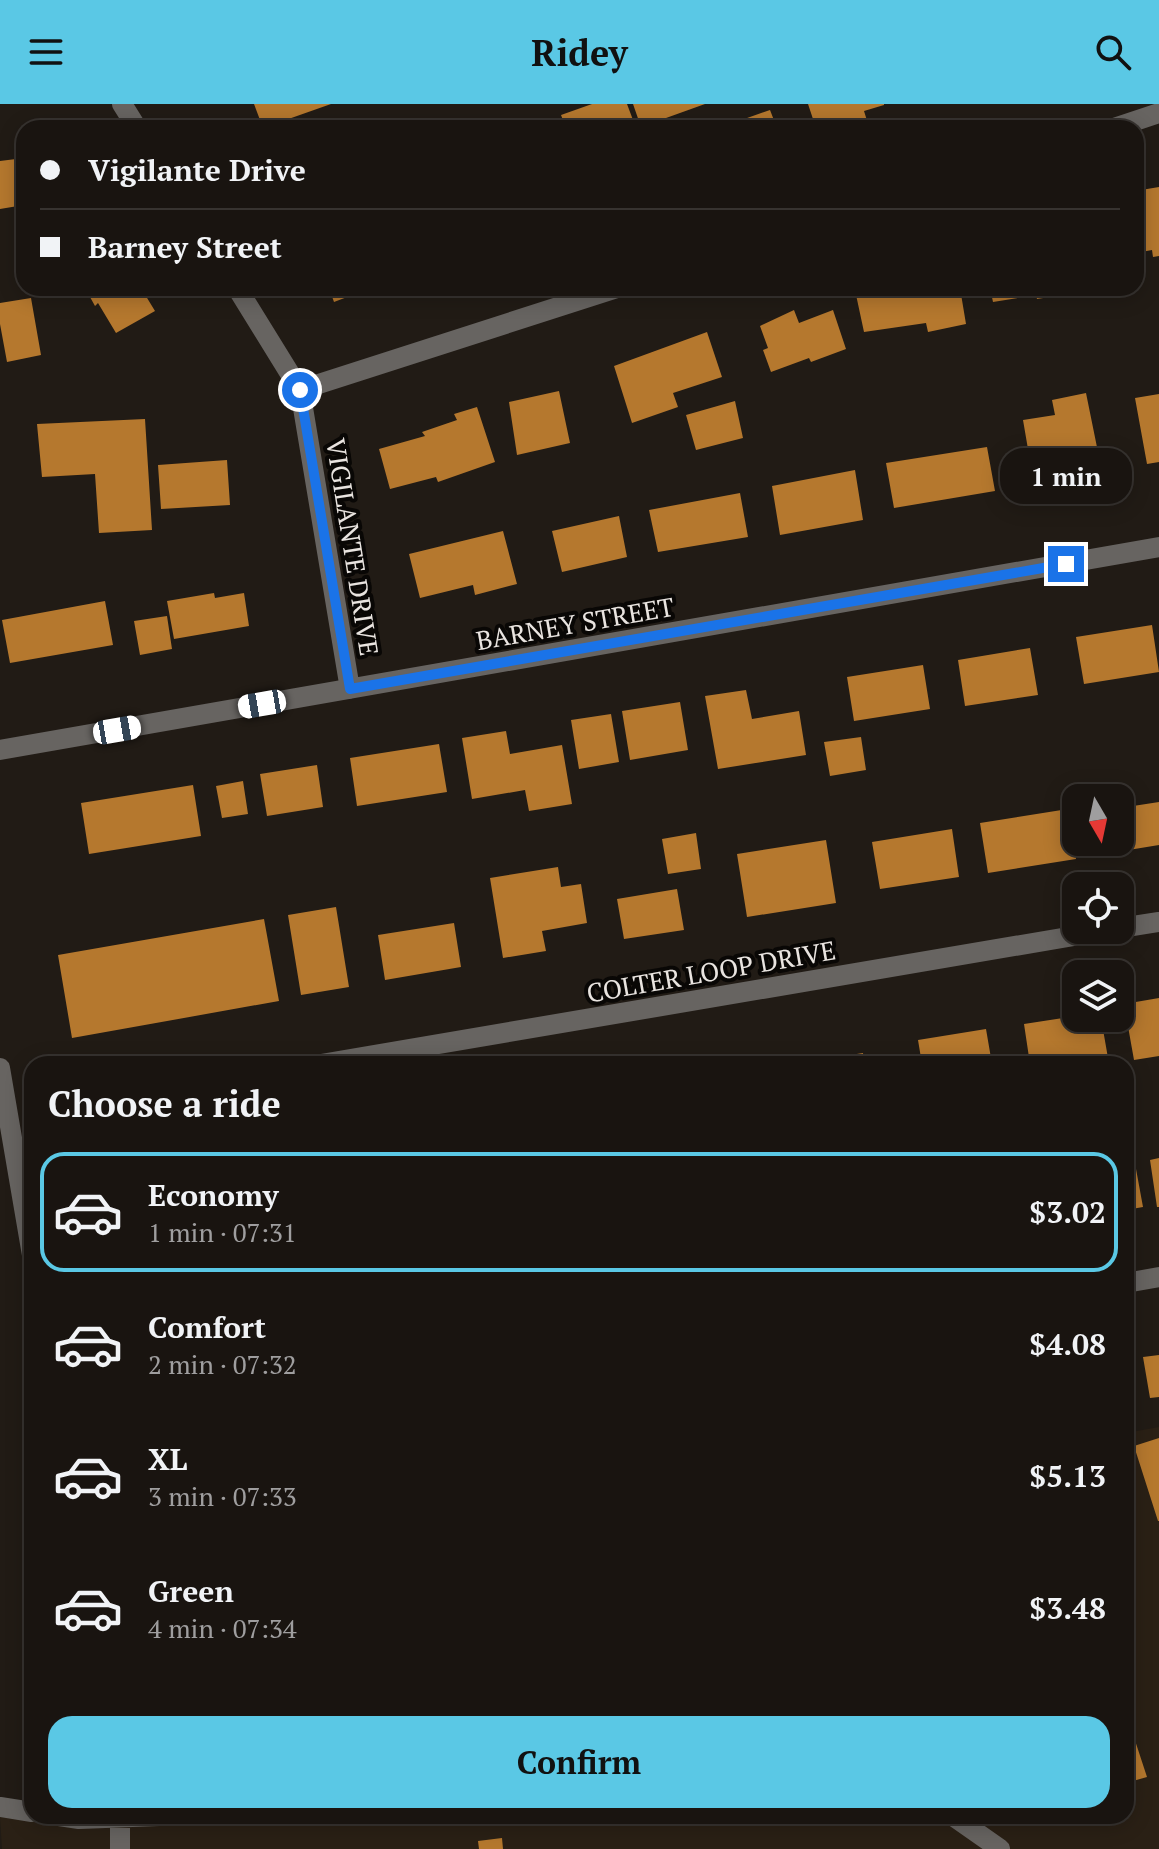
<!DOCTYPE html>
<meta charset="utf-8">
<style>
body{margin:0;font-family:"PT Serif",serif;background:#26211e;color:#f1f3f6;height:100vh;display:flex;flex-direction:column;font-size:30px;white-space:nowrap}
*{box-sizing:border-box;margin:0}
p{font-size:26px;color:#9f9e9f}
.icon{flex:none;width:44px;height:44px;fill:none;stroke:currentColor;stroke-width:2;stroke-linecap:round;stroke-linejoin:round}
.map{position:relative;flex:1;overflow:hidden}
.details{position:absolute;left:24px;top:952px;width:1110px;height:768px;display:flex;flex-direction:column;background:#191410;border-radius:24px;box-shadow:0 4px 20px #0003,0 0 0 2px #373330}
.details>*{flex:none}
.hud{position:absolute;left:16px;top:16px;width:1128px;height:176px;border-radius:24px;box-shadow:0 4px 20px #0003,0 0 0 2px #373330;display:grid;align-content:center;height:176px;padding:0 24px;background:#191410}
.needle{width:52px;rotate:171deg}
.tools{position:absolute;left:1062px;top:680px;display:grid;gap:16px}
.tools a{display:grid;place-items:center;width:72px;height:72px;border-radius:16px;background:#191410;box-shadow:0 4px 20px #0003,0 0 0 2px #373330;font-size:40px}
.end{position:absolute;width:36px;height:36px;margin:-18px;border:10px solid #1a73e8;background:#fff;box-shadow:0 0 0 4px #fff}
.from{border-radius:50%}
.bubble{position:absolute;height:56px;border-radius:24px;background:#191410;box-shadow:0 4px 20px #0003,0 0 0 2px #373330;font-size:26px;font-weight:700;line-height:56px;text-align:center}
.car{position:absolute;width:24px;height:48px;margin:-24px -12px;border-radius:10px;box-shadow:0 0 6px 2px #0007;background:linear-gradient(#fff 24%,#345 0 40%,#fff 0 76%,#345 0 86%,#fff 0)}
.hud b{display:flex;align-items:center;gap:28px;height:76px;font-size:30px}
.hud b+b{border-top:2px solid #373330}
.hud i{width:20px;height:20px;background:#f1f3f6}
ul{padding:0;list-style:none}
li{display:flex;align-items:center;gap:24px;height:120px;margin:0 16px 12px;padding:0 8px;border:4px solid transparent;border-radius:24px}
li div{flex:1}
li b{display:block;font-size:30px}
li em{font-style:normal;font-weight:700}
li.selected{border-color:#5ac8e5}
li>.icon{width:72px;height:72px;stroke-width:1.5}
h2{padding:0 24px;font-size:36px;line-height:96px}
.primary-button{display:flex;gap:16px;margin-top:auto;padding:16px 24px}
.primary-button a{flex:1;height:92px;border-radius:24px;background:#5ac8e5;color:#111;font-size:32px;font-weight:700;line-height:92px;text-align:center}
header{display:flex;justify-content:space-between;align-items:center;height:104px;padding:0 24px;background:#5ac8e5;color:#111;font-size:36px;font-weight:700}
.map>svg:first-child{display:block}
.built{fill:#2a2015}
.building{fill:#b5782e}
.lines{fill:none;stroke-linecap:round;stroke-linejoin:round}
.minor{stroke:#676461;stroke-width:20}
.route{stroke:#1a73e8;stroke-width:10}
.labels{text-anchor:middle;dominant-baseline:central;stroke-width:8;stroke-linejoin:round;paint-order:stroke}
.street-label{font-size:26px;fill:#e9e4e0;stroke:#090705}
</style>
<header><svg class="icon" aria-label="menu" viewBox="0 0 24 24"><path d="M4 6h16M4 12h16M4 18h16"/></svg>Ridey<svg class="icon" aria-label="search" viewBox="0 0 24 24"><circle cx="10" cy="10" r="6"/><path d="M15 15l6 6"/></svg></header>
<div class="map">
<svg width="1159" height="1745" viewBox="0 0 1159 1745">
<rect width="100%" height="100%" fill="#211b15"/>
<path class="built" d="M1159,1323V1745H2L0,1713L1126,1712V1329Z"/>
<path class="building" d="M254,0H331L263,24Z
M592,0H627L636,24H566L561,11Z
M633,0H705L641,23Z
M808,0H884V1L864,7L869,23L816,24Z
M770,6L777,24H719Z
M24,54V101L0,105V57Z
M1159,83V152L1153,153L1152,146L1136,149V104L1143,102L1141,86Z
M85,184H141L155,207L116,229L98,199L95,202Z
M329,184H371L334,198Z
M866,184H960L966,220L928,228L926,219L864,228L855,186Z
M990,184H1087V187L1037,195L1036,191L993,198Z
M31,194L41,251L7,258L0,220V199Z
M794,206L799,219L833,206L846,245L811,258L809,254L771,268L763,246L768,244L760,222Z
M707,228L722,273L673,289L678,303L632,319L614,262Z
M559,287L570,339L517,351L509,298Z
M1086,289L1100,358L1067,365L1071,381L1035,386L1023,316L1055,311L1052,296Z
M1159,290V358L1147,360L1135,294Z
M735,297L743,334L696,346L686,311Z
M477,303L495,358L438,378L436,373L390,385L379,345L425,332L422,328L457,316L454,310Z
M145,315L152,426L99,429L95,370L42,373L37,320Z
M987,343L995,387L894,404L886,359Z
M227,356L230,401L161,405L158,361Z
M855,366L863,416L780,431L772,382Z
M740,389L748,433L658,448L649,406Z
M619,412L627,453L562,468L552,427Z
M503,427L517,480L475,491L473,481L420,494L409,450Z
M214,489L215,494L244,489L249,522L174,535L167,497Z
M105,497L113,541L10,559L2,516Z
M167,512L172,545L140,551L134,517Z
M1152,521L1159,568L1084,580L1076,533Z
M1030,544L1038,591L965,602L958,556Z
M923,561L930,605L854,617L847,573Z
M746,586L752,615L799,607L806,651L718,665L705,592Z
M680,598L688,646L630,656L622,607Z
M611,610L619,658L579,665L571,616Z
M506,627L510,650L562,641L572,700L529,707L525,686L472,695L462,634Z
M861,633L866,666L830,672L824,638Z
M439,640L447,688L357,702L350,654Z
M317,661L323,703L267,712L260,670Z
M243,677L248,710L222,714L216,682Z
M193,681L201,732L89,750L81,699Z
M1159,698V741L1098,751L1096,738H1120V704Z
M1068,705L1076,755L988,769L980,719Z
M952,725L959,773L880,785L872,738Z
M696,729L701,765L668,770L662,735Z
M826,736L836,799L747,813L737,750Z
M558,763L561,783L581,780L587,819L542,827L546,847L503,854L490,774Z
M677,785L684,826L624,835L617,795Z
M336,803L349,883L301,891L288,811Z
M264,815L279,897L72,934L58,851Z
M454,819L461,863L385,876L378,831Z
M1159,894V952L1134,956L1124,900Z
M1076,912L1101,914L1108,954L1067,960H1030L1024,920Z
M986,925L992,960H922L918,936Z
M863,949L864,960H807V958Z
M1134,1054L1143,1103L1126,1106V1056Z
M1159,1054V1103H1157L1150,1056Z
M1159,1251V1293L1150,1294L1143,1253Z
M1159,1334V1417H1158L1134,1342Z
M1126,1609L1147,1673L1126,1679Z
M502,1734L503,1745H479L478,1737Z"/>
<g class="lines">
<path class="minor" d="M122,0L137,24
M1114,24L1159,9
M237,184L300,286L350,585
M300,286L617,184
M0,646L1159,443
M1120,824L1159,818
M321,960L1109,826
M0,964L32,1151
M1126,1179L1159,1173
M0,1703L32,1708
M59,1712L79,1715L159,1712
M120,1712V1745
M953,1712L1000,1745"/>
</g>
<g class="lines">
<path class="route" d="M300,286L350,585L1066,460"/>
</g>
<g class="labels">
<g class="street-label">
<text transform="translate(353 443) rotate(81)">VIGILANTE DRIVE</text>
<text transform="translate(575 519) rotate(-10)">BARNEY STREET</text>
<text transform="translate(711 867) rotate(-10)">COLTER LOOP DRIVE</text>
</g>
</g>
</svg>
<div class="tools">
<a><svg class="needle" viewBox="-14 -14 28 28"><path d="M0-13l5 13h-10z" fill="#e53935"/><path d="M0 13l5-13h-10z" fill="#9f9e9f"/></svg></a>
<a><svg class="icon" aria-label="locate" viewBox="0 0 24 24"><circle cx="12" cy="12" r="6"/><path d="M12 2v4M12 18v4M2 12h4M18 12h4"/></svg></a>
<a><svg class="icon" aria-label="layers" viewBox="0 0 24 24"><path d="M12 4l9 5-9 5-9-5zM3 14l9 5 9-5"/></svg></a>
</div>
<i class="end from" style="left:300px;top:286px"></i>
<i class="end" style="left:1066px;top:460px"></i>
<div class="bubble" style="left:1000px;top:344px;width:132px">1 min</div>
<i class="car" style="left:262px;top:600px;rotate:260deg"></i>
<i class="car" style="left:117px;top:626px;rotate:80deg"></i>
<div class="hud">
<b><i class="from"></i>Vigilante Drive</b>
<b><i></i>Barney Street</b>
</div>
<section class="details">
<h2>Choose a ride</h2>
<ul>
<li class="selected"><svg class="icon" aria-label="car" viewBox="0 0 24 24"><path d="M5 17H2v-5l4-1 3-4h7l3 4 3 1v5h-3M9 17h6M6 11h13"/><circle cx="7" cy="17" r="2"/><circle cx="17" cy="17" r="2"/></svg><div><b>Economy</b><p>1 min · 07:31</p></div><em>$3.02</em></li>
<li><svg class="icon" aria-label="car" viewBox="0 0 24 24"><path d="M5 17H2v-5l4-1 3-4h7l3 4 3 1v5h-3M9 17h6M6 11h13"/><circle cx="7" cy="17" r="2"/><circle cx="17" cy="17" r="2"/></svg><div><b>Comfort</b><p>2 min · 07:32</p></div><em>$4.08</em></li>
<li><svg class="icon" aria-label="car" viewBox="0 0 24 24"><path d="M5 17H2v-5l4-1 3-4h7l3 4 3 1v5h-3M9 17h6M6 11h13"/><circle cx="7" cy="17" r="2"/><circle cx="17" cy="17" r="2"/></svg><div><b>XL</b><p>3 min · 07:33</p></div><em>$5.13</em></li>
<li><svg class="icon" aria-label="car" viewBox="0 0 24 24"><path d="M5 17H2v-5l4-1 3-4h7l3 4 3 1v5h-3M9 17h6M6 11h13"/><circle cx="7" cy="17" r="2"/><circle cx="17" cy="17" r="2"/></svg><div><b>Green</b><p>4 min · 07:34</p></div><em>$3.48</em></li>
</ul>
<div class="primary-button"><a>Confirm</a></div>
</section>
</div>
